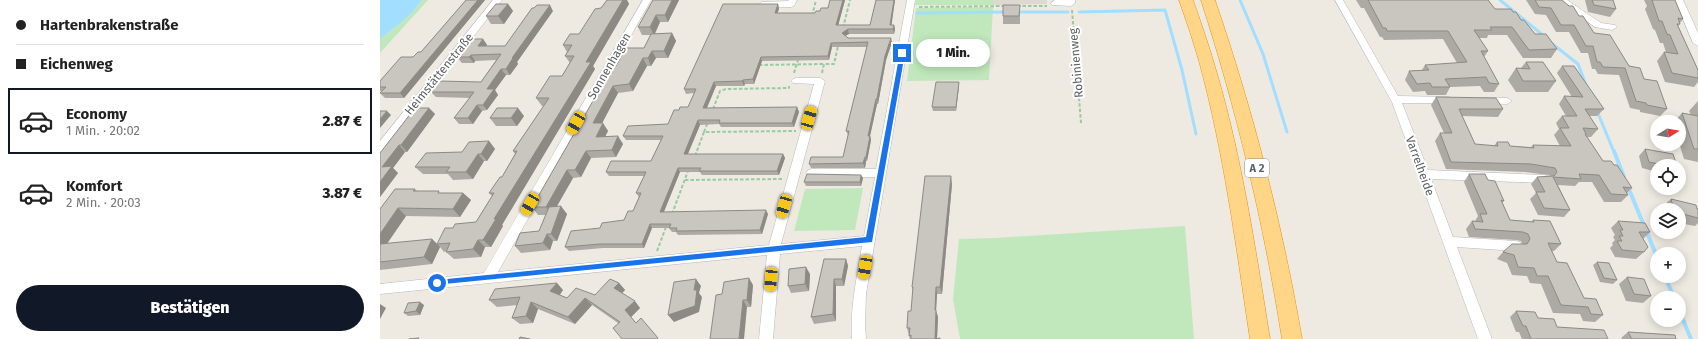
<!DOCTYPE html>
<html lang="de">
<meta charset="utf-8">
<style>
body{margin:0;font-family:"Fira Sans",sans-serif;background:#f6f6f6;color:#222;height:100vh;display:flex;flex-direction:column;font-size:15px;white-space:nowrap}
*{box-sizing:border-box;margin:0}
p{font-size:13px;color:#767676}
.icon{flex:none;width:22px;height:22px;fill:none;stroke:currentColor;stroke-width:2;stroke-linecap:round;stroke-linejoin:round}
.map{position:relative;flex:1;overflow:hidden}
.side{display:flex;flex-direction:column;background:#fff;width:380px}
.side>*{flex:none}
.guide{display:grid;align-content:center;height:88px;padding:0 16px;background:#fff}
.needle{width:26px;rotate:79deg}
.controls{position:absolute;left:1270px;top:115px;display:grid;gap:8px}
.controls a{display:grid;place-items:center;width:36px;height:36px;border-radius:50%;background:#fff;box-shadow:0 2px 10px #0003;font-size:20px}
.end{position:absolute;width:18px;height:18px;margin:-9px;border:5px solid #1a73e8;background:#fff;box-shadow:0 0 0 2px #fff}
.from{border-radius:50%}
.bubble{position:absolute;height:28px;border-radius:14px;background:#fff;box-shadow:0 2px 10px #0003;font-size:13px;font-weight:800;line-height:28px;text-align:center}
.car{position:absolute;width:12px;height:24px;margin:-12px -6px;border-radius:5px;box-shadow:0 0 3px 1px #0007;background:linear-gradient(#f5c518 24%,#345 0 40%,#f5c518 0 76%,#345 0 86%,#f5c518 0)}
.guide b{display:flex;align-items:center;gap:14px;height:38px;font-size:15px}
.guide b+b{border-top:1px solid #e0e0e0}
.guide i{width:10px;height:10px;background:#222}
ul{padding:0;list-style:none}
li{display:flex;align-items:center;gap:12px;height:66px;margin:0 8px 6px;padding:0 8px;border:2px solid transparent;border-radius:0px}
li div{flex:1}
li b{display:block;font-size:15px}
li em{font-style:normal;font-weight:800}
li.on{border-color:#111827}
li>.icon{width:36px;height:36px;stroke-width:1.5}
.cta{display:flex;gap:8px;margin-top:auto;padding:8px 16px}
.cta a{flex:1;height:46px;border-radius:24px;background:#111827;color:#fff;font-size:16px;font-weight:800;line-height:46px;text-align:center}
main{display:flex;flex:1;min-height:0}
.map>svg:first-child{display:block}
.education{fill:#ded9d0}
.green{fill:#c0e8bc}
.water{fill:#a1deff}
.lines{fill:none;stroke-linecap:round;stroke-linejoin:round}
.stream-far1{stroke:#a1deff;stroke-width:3}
.stream{stroke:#a1deff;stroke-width:4}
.minor-casing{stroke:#b4b9bd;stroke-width:1}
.highway-casing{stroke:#f09000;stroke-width:1}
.path{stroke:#96cca0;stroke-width:2;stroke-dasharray:3.5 2;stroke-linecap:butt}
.minor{fill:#fff;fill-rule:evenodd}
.highway{fill:#ffd688;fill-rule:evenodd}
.wall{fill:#ada9a4}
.shaded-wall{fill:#8d8a86}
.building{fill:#c9c5bf;stroke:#8d8a86}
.route{fill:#1a73e8}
.labels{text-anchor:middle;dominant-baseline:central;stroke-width:4;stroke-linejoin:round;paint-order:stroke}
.shield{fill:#fff;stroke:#8c8f92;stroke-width:1}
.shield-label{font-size:11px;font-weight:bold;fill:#5a5f64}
.street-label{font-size:12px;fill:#5a5f64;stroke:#fff}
</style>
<main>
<section class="side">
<div class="guide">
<b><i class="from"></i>Hartenbrakenstraße</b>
<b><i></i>Eichenweg</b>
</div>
<ul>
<li class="on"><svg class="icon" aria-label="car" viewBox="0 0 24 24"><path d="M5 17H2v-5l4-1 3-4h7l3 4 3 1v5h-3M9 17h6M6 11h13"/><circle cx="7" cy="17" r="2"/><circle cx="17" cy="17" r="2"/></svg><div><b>Economy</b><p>1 Min. · 20:02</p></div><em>2.87 €</em></li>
<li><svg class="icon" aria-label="car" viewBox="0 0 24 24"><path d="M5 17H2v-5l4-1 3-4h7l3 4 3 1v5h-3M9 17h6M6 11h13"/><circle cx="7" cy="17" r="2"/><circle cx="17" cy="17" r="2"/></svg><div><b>Komfort</b><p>2 Min. · 20:03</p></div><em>3.87 €</em></li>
</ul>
<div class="cta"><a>Bestätigen</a></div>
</section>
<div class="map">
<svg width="1318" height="339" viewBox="0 0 1318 339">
<rect width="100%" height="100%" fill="#eeeae1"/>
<path class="education" d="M613,0H667V4L613,5Z"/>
<path class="green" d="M42,0H48L0,53V39L30,15Z
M536,0H613V5H535Z
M613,7L609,80L527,81L536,8Z
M483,188L475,230L414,231L425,189Z
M805,226L814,339H580L573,299L579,239L615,238Z"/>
<path class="water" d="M0,0H42L30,15L0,39Z"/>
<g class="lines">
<path class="stream-far1" d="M860,0L883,54L907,132
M1120,0L1164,36
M636,12H688
M699,12L785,10L802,70L816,134
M537,13L626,12
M1170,42L1198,64L1206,85
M1217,111L1234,152"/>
<path class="stream" d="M1234,151L1244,177
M1248,187L1277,257
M1285,276L1294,298
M1299,310L1311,339"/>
<g class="minor-casing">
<path id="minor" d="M113,0H122L4,151L0,152V141Z
M263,0H271L118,272L389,245L434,84L413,83L411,81L413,79L416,78H440L445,81L401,244L484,236L495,177H432L428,176L426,173L428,170L432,169H496L527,0H535L486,294L485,325L486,339H472C470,307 477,277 482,246L400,254L393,339H379L387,255L0,294V284L104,273Z
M409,0H417L414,6L411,7L382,8L378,5L382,2L408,1Z
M675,0H695V3L691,6L672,5L671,3Z
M955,0H963L1018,96L1069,97L1074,100L1069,103H1022L1048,170L1164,175L1168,176L1170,179L1168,182L1164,183L1051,179L1073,237L1136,241L1140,242L1142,246L1140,250L1136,251L1077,247L1112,339H1098L1012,102Z
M1177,0H1187L1221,23L1235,25L1237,27L1232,30L1215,27Z
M1295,0H1303L1318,33V46L1313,43Z
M1104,98H1127L1132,101L1127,104L1100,103L1099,101L1100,99Z"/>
</g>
<g class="highway-casing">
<path id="highway" d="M799,0H813C820,20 827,40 833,60C861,151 875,246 890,339H870C856,246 844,152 819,61C813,40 806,20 799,0Z
M821,0H835C873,111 902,223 922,339H902C884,224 857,111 821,0Z"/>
</g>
<path class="path" d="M637,6H667
M539,7L625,6
M692,10L701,123
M432,16L436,0
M463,28L470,0
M379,65L444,64
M414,73L418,60
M442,73L444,64H454L458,46
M333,109L340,91L346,89L409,88V86
M324,132L328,122
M315,156L324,132L416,131
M305,180L402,179
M292,214L308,171
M277,251L286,227"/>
<use href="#minor" class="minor"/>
<use href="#highway" class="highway"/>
</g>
<path class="wall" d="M86,0H105L24,98H5L0,93L2,91H0V81L41,52Z
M227,0H247L249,4L213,66L215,69L122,225L123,226L111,247H105L101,257L74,259L66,252V251L64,252L60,247L52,264L0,270V209L35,189L37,191L62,193H83L91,200L80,217L26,216L7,244L52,239L57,244L73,228L96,222L112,196L109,193L122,177L135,154L133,151L164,106H162L156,98L182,76L190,63L185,56L187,52L183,45L199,34L221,8Z
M299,0L288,22H280L275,34L292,33L296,41L288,58H276L271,66H267L253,91L238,93L222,123L228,131L225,137L243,144L236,157L211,158L201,177L193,178L176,207L187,214L177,241H173L170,250L141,253L135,246L159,231L166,215H158L152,207L236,66L264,48L271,35H262L258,27Z
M465,0L458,25H490L496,0H515L511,25H514L515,29L514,34H469L465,36L468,38L512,42L506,60L498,104H497L490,136L491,140L487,161H486L485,168H431L429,164L463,157L468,135L466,131L487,47H452L449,60L382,61L374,84H365L364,86H336L327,108L417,107L419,112L414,127H341L339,124L320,125L308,154H403L405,158L399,175H322L320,172H300L284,212L388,214L382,234L298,235L296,232H292L289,228H272L264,248H223L189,251L185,247L220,228L244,220L253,211L259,197L256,193L264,176H229L226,172L271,161L281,140H246L243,136L288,124L299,110L308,107L314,93L306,94L304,89L398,4L399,9L397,13H435Z
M976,0H1108L1115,9L1133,12L1155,34L1177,49L1171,58H1143L1127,35H1108L1107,38H1099L1108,51L1104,57L1119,84L1114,92H1104L1100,86L1070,87L1066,95H1047L1045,91L1033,92L1025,80L1029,71L1042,70L1045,65L1077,63L1063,39L1004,40L1002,37H1000L984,8H981Z
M1141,0H1182L1199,16L1214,33L1264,79L1287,109L1280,116L1260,112V110L1250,108L1239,75L1218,74L1215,69H1212L1208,53H1201L1189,32H1176L1166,15L1155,14L1146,0Z
M1205,0H1233L1236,9L1230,17L1208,12Z
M1264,0H1295L1303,19L1300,23V24L1298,26L1318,70V82L1314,87L1285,82L1277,61L1284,52H1286L1283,43H1280L1275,30L1273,29L1265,9L1267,6Z
M128,4L133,11L124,24H111L106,16Z
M173,11L137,62L138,64L130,75H126L115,90L118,95L107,110L102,111L93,124H79L74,118L90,98L56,97L51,92L101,82L116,60L95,61L94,63H82L77,57L103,39L107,45V46H125Z
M640,13V24H623V16Z
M1146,62L1176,81L1168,92H1136L1128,80L1136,68H1141Z
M1182,66L1224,109L1217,116H1209L1218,129L1211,137H1207L1223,161L1234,165L1252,188L1247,193L1248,195L1241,202H1224L1212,182H1199L1195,186L1178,185L1190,210L1184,217L1158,215L1150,199L1156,193L1151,184L1157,177L1170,176L1169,175L1145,172L1066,169L1055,141L1060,133H1064L1051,105L1056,97L1123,109L1118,117L1082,116L1095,144L1114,146L1117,142L1130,146L1151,147L1153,145L1180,146L1174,135L1179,129L1176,123L1182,116H1186L1179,104L1184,96L1192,97L1177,73Z
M579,86L576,111H553L552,107Z
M1318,101V162L1304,159L1299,143V122H1294L1302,113L1311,115L1309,111Z
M49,108L55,114L27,152H25L13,168L18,173L0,197V153Z
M144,116L137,126H116L110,118Z
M109,141L115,149L107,161H104L93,179L73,180L68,174H43L35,167L82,152Z
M1265,149L1297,166H1277V172L1262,168L1259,156Z
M1089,174L1108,180L1124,201L1122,203L1130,220L1152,222L1153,220L1181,244L1174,251H1171L1177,262L1204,298L1223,315L1215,322L1203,321L1200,314L1173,313L1161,284L1150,283L1147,276L1132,275L1127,263L1117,259L1123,252L1142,244L1141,241L1136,240L1089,237L1086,229L1092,221H1095L1098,216L1084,182Z
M481,175L483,178L481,186H426L424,182Z
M572,184L562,294H557L556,311L558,317L557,338L560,339H530L527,328L531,311L533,292L532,287Z
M1291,199L1318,209V223L1315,226L1299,223V210H1284L1283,206Z
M1238,221L1270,232L1263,239L1264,252L1256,259L1235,257L1230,248L1233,245L1232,243L1235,240L1233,237L1235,235L1231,228Z
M466,259L468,266L464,286H456V321L434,324L431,317Z
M1217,262L1237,280L1233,284L1220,282L1213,265Z
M430,274L429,291L411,293L408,286Z
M1247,277L1271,296L1263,303L1246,301L1239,284Z
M239,283L245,290L242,293L260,308L251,317L256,323L278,339L238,323L212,305L195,324L158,309L153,323L140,324L132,318L137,305L117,307L109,300L183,290L180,295L187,298L215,295Z
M373,285L371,307H367L342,294Z
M44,305L40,315L28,316L24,313Z
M1136,311L1158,318L1177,327L1228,339H1142L1139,332H1136L1130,317Z
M1248,332L1296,339H1242L1241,338Z"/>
<path class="shaded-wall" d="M98,0H105L24,98L20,93Z
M243,0H247L249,4L213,66L215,69L122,225L123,226L111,247L103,240L114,219L206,62Z
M292,0H299L288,22L285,15Z
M463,0H465L457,30L456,25Z
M514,0H515L511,29L510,25Z
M128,4L133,11L124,24L118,16Z
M398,4L399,9L396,17L395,13Z
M170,5L173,11L137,62L138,64L130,75L126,69L132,58Z
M276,15L280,22L274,35L270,27Z
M514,25L515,29L514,34L513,29Z
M468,29L469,34L463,37L462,33Z
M292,33L296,41L288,58L284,51Z
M511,38L512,42L506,60L498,104L497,99L505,56Z
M103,39L107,45L102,52L98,46Z
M451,43L452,47L449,60L448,56Z
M272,51L276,58L271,66L268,58Z
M91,55L95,61L94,63L89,57Z
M381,57L382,61L374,84L373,79Z
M263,58L267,66L253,91L249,84Z
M121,69L126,75L115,90L118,95L107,110L103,105L107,89Z
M363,80L365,84L364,86L362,81Z
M334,82L336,86L325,112L323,108Z
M579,82V86L576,111V107Z
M233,86L238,93L218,131L213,123Z
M496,99L497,104L490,136L491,140L487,161L486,157L488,136Z
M97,105L102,111L93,124L88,118Z
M417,107L419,112L414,127L412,123Z
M49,108L55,114L27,152L21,145Z
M138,108L144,116L137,126L131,118Z
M7,111L11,115L0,128V119Z
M318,120L320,125L306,158L304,154Z
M223,123L228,131L221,144L216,137Z
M238,136L243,144L236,157L232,150Z
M109,141L115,149L107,161L101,154Z
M19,145L25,152L13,168L18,173L0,197V182L2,167Z
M206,151L211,158L201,177L195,170Z
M98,154L104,161L93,179L86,172Z
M403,154L405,158L399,175L397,171Z
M485,157L486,161L485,168L483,163Z
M298,168L300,172L282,216L280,212Z
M187,170L193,178L172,215L166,207Z
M481,175L483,178L481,186L480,182Z
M571,176L572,184L562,294L560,287Z
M83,193L91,200L80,217L73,209Z
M181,206L187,214L177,241L171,234Z
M18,208L26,216L1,252L0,251V234Z
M386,210L388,214L382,234L380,230Z
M270,224L272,228L264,248L262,244Z
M167,234L173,241L170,250L163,243Z
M52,239L60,247L52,264L44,257Z
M98,240L105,247L101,257L93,249Z
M466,259L468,266L464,286L462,279Z
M426,267L430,274L429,291L425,284Z
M369,278L373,285L371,307L367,300Z
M316,279L321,286L319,293L322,297L319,312L294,322L288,315L314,290Z
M454,279L456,286V321L453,314Z
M177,283L183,290L177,298L170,291Z
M239,283L245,290L240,295L234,288Z
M556,287L557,294L556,311L558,317L557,339H555V310Z
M205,298L212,305L195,324L188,317Z
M363,300L367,307L364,339H359Z
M255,301L260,308L251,317L245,310Z
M40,302L44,305L40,315L36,311Z
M151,302L158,309L153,323L146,316Z
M0,304L6,308L0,319Z"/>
<path class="building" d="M86,0H98L20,93H0L6,87H0V81L21,57H33L38,52H41Z
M227,0H243L206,62H211L114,219H116L103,240H98L93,249L66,252L70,243L57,244L65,228H73L75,224L96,222L114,193H109L120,177H122L137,151H133L169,98H156L170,76H182L194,56H185L192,45H183L190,34H199L215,9L221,8Z
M273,0H292L285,15H276L270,27H258Z
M450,0H463L456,25H490L496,0H514L510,25H514L513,29H468L462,33L468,38H511L505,56L497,99H496L488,136H490L486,157H485L483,163L429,164L431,157H463L469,131H466L488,42L451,43L448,56L381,57L373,79L363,80L362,81L334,82L323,108L417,107L412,123H339L340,120H318L304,154H403L397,171H319L321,168H298L280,212L386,210L380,230L296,231L297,228H289L291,224H270L262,244H220L185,247L191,231L220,228L222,223L244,220L248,211H253L261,193H256L266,172H226L231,161H271L283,136H243L248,126L288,124L294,110H299L300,107H308L316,89H304L343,4H398L395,13H435L436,11H440L441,8H448Z
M988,0H1108L1115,9H1131L1133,12H1136L1141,20H1144L1155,34H1166L1177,49L1149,50L1132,27H1110L1112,30H1094L1108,51H1101L1119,84L1109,83L1106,77L1065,79L1070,87H1052L1050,83L1037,84L1029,71L1049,70L1045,65L1087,62L1068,31H1007L1006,28H1003Z
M1155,0H1182L1189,6H1193L1199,16H1203L1214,33L1230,35L1249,66L1260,68L1264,79L1277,81L1287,109L1267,105L1266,103L1256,101L1245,68L1223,67L1220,62H1217L1213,46H1206L1194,25H1181L1171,8L1159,7Z
M1212,0H1233L1236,9L1214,5Z
M1272,0H1295L1303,19L1298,18L1300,24H1297L1318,70V78L1292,73L1284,52L1298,54L1290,35L1287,34L1282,21H1279Z
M116,4H128L118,16H106Z
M157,5H170L132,58H133L126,69H121L107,89H114L103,105H97L88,118H74L94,92H51L59,81L101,82L121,54L91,55L89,57H77L91,39H103L98,46H125L152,8H154Z
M623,5H640L639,16H623Z
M292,33L284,51H272L268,58H263L249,84L233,86L213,123H223L216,137L238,136L232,150L206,151L195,170H187L166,207H152L233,66H236L246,48H264L271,34Z
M1146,62H1163L1176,81H1143L1136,68L1150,69Z
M1182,66H1194L1224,109H1205L1218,129L1203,128L1206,134H1205L1223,161H1231L1234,165H1237L1252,188L1243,187L1248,195L1231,194L1219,175L1199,174L1201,179L1173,177L1190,210L1164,208L1156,192H1165L1157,177L1174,176L1177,172L1175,168L1151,164L1071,162L1060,133H1072L1056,97L1116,98L1123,109H1079L1095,144L1118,146L1117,142H1128L1130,146L1154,148L1153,145L1191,146L1180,128H1189L1182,116H1197L1184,96L1203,97Z
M556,82H579L576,107H552Z
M35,108H49L21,145H19L2,167L12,166L0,182V153Z
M117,108H138L131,118H110Z
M0,111H7L0,119Z
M1302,113L1318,116V149H1314Z
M109,141L101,154H98L86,172H66L70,167H35L46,153L82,152L89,142Z
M1265,149L1293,154L1297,166H1289L1269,162Z
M427,174L481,175L480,182H424Z
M1089,174H1105L1108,180L1115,181L1124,201L1121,200L1130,220L1154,222L1153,220L1170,221L1181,244L1168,243L1177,262L1187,263L1204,298L1216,299L1223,315L1211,314L1208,307L1181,305L1168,276H1157L1154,268L1138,267L1134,255L1123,252L1132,244H1147L1150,239L1148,234L1143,232L1095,229L1092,221L1103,222L1100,214H1107Z
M545,176H571L560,287H556L555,310H556L555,339L560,338V339H531V335L529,336L530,328H527L528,311H531L533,287H532Z
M15,189H35L33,191H59L58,193H83L73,209L18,208L0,234V209Z
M1291,199L1316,205L1317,209H1318V218L1299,213V210H1294Z
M181,206L171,234H167L163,243L135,246L140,233L159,231L169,207Z
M1238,221L1265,223L1270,232H1259L1268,247L1264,252L1242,250L1237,241H1242L1239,236H1243L1240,230H1243Z
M52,239L44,257L0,262V244Z
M444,259H466L462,279H454L453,314L431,317Z
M1217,262L1229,263L1237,280L1224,278Z
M426,267L425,284L408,286L409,269Z
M1247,277L1264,279L1271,296L1254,294Z
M369,278L367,300H363L359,339H330L336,295L342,294L344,282Z
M230,279L239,283L234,288L255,301L245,310L256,323L261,318L278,338L277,339H242L233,328L240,322L205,298L188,317L151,302L146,316L132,318L140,297L109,300L115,289L177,283L170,291L187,298L196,288L215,295Z
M316,279L314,290H317L315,306L288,315L294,282Z
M40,302L36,311L24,313L28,303Z
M1136,311L1155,312L1158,318L1174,319L1177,327L1224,330L1228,339H1151L1146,326H1143Z
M1248,332L1295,335L1296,339H1252Z
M140,337L150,339H139Z
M39,338L38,339H29Z"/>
<path class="route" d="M520,52L525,53L492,242L54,285L53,283L57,280L486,237Z"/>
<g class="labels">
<rect class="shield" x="865" y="159" width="24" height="18" rx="3"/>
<g class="shield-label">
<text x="877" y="168">A 2</text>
</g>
<g class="street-label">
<text transform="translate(696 63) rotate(-95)">Robinienweg</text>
<text transform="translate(229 66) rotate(-60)">Sonnenhagen</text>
<text transform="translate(59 74) rotate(-51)">Heimstättenstraße</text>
<text transform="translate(1040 166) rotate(70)">Varrelheide</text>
</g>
</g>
</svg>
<div class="controls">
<a><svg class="needle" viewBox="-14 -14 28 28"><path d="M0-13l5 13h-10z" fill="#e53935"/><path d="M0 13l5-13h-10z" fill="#767676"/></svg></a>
<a><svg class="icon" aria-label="locate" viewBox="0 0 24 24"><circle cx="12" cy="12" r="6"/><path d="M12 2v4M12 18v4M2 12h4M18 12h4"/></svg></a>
<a><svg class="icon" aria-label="layers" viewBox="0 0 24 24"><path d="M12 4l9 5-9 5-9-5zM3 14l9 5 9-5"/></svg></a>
<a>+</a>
<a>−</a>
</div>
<i class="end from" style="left:57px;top:283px"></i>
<i class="end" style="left:522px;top:53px"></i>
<div class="bubble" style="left:536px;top:39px;width:74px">1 Min.</div>
<i class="car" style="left:429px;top:118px;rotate:16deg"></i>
<i class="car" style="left:196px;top:123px;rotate:210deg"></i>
<i class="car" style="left:150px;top:204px;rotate:210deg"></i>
<i class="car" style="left:404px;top:206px;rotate:196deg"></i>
<i class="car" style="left:485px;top:267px;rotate:190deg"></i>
<i class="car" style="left:391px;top:279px;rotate:185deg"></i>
</div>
</main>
